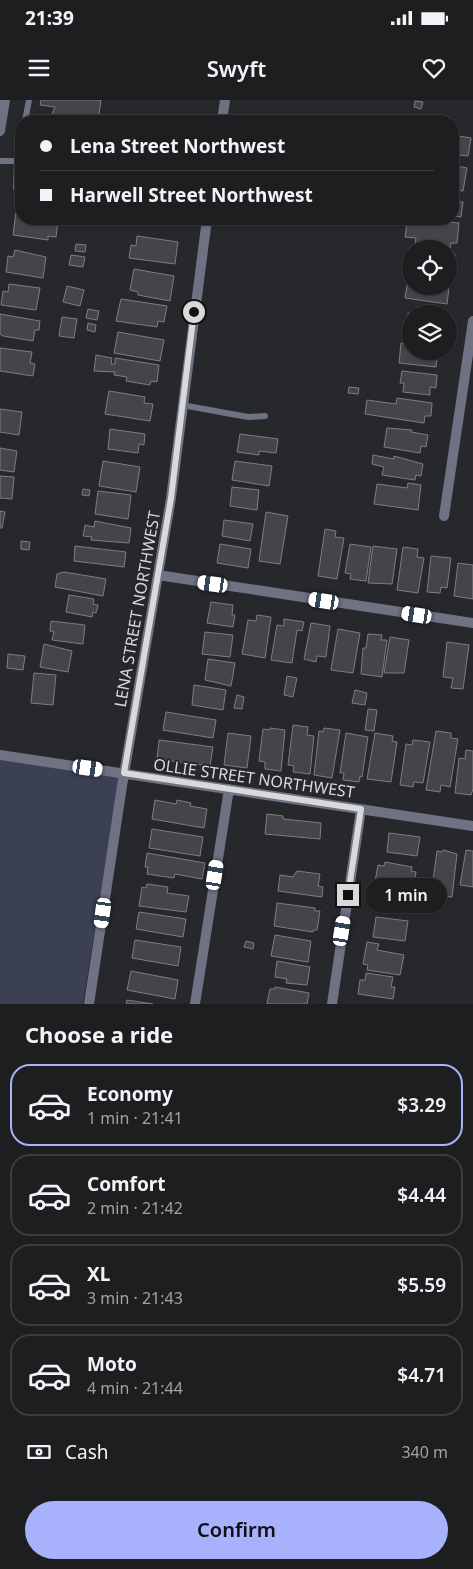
<!DOCTYPE html>
<meta charset="utf-8">
<style>
body{margin:0;font-family:"Noto Sans",sans-serif;background:#252729;color:#f1f3f6;height:100vh;display:flex;flex-direction:column;font-size:19px;white-space:nowrap}
*{box-sizing:border-box;margin:0}
p{font-size:16px;color:#a0a2a5}
.icon{flex:none;width:28px;height:28px;fill:none;stroke:currentColor;stroke-width:2;stroke-linecap:round;stroke-linejoin:round}
.map{position:relative;height:904px;overflow:hidden}
.details{display:flex;flex-direction:column;background:#1d1e20;flex:1}
.details>*{flex:none}
.hud{position:absolute;left:15px;top:15px;width:444px;height:110px;border-radius:20px;box-shadow:0 1px 4px #0004,0 0 0 1px #3b3c3e;display:grid;align-content:center;height:110px;padding:0 25px;background:#1d1e20}
.buttons{position:absolute;left:402px;top:140px;display:grid;gap:10px}
.buttons a{display:grid;place-items:center;width:55px;height:55px;border-radius:50%;background:#1d1e20;box-shadow:0 1px 4px #0004,0 0 0 1px #3b3c3e;font-size:25px}
.end{position:absolute;width:22px;height:22px;margin:-11px;border:6px solid #d9d9db;background:#111;box-shadow:0 0 0 2px #111}
.from{border-radius:50%}
.bubble{position:absolute;height:35px;border-radius:18px;background:#1d1e20;box-shadow:0 1px 4px #0004,0 0 0 1px #3b3c3e;font-size:16px;font-weight:600;line-height:35px;text-align:center}
.car{position:absolute;width:15px;height:30px;margin:-15px -8px;border-radius:6px;box-shadow:0 0 4px 1px #0007;background:linear-gradient(#fff 24%,#345 0 40%,#fff 0 76%,#345 0 86%,#fff 0)}
.hud b{display:flex;align-items:center;gap:18px;height:48px;font-size:19px}
.hud b+b{border-top:1px solid #3b3c3e}
.hud i{width:12px;height:12px;background:#f1f3f6}
ul{padding:0;list-style:none}
li{display:flex;align-items:center;gap:15px;height:82px;margin:0 10px 8px;padding:0 15px;border:2px solid #3b3c3e;border-radius:20px}
li div{flex:1}
li b{display:block;font-size:19px}
li em{font-style:normal;font-weight:600}
li.selected{border-color:#a7b1fc}
li>.icon{width:45px;height:45px;stroke-width:1.5}
h2{padding:0 25px;font-size:22px;line-height:60px}
.pay{display:flex;align-items:center;gap:12px;height:55px;padding:0 25px;font-size:19px}
.pay p{margin-inline-start:auto}
.cta{display:flex;gap:10px;margin-top:auto;padding:10px 25px}
.cta a{flex:1;height:58px;border-radius:30px;background:#a7b1fc;color:#111;font-size:20px;font-weight:600;line-height:58px;text-align:center}
.status{display:flex;justify-content:space-between;align-items:center;height:35px;padding:0 25px;background:#1d1e20;direction:ltr}
.status svg{height:14px;fill:currentColor}
header{display:flex;justify-content:space-between;align-items:center;height:65px;padding:0 25px;background:#1d1e20;font-size:22px;font-weight:600}
.map>svg:first-child{display:block}
.green{fill:#3c4055}
.building{fill:#444548;stroke:#7d7e81}
.lines{fill:none;stroke-linecap:round;stroke-linejoin:round}
.lane{stroke:#6f7283;stroke-width:6}
.street{stroke:#6f7283;stroke-width:10}
.route{stroke:#d9d9db;stroke-width:6}
.labels{text-anchor:middle;dominant-baseline:central;stroke-width:4;stroke-linejoin:round;paint-order:stroke}
.street-label{font-size:16px;fill:#d9d9db;stroke:#27282b}
</style>
<div class="status"><b>21:39</b><svg viewBox="0 0 49 12"><path d="M0 12V9h3v3zM5 12V6h3v6zM10 12V3h3v9zM15 12V0h3v12zM26 1h20v11H26zM47 4h2v5h-2z"/></svg></div>
<header><svg class="icon" aria-label="menu" viewBox="0 0 24 24"><path d="M4 6h16M4 12h16M4 18h16"/></svg>Swyft<svg class="icon" aria-label="heart" viewBox="0 0 24 24"><path d="M12 20l-8-8c-3-5 5-10 8-4 3-6 11-1 8 4z"/></svg></header>
<div class="map">
<svg width="473" height="904" viewBox="0 0 473 904">
<rect width="100%" height="100%" fill="#27282b"/>
<path class="green" d="M0,654L120,671L83,904H0Z"/>
<path class="building" d="M41,0H101L98,21H49L55,7L40,5Z
M415,1L423,2L421,9L414,7Z
M452,35L471,38L468,56L452,54Z
M452,65L467,68L463,91L452,90Z
M452,95H459L458,102H463L461,117L452,116Z
M16,112L21,113V119H52V122H58L56,137L48,136V140L13,135Z
M420,119L459,123L457,143H451L450,148L415,143L416,138L405,137L407,123L419,125Z
M137,136L178,142L175,164L129,158L131,145L136,146Z
M76,144L86,145L85,152L75,151Z
M15,150L46,157L43,178L6,172L8,156L13,157Z
M449,153L455,154L453,167L449,166Z
M71,155L85,157L83,167L69,165Z
M134,169L174,176L170,201L138,195V192L130,190Z
M409,173H411V186H449L450,179L447,204L405,198Z
M9,184L40,188L36,210L1,205L3,191L8,192Z
M67,186L84,190L80,206L63,202Z
M121,199L167,206L164,222L158,221L157,227L116,221Z
M88,209L99,211L97,220L86,218Z
M414,210L418,211L435,214H411V231L406,230L408,213H413Z
M0,214L40,221L39,230H35L33,241L3,236L0,234Z
M62,217L77,219L74,238L59,236Z
M88,223L96,225L95,232L87,230Z
M118,232L164,240L160,261L114,253Z
M401,243L411,244V251H438L436,267L399,263Z
M0,248L32,252L30,263L35,264L33,276L0,271Z
M96,255L112,258L111,264H115V258L159,265L157,282L151,281L150,285L126,281L127,277L114,275L115,272L94,271Z
M402,271L437,275L436,288L430,287V295L403,292L404,283H400Z
M349,287L359,288L358,294L348,293Z
M109,291L145,297L144,303L153,304L150,321L105,314Z
M397,298L432,303L431,316H425L424,323L365,314L367,300L396,304Z
M0,309L22,312L19,335L0,332Z
M387,328L412,330L411,332L428,335L426,347L421,346L420,353L384,347Z
M110,329L145,334L144,345L139,344L138,353L108,349Z
M240,334L278,339L276,353L259,351V355L237,352Z
M0,348L17,351L14,372L0,370Z
M373,355L394,359V356L423,364L421,376L416,375L415,380L382,375L384,367L372,364Z
M103,361L140,367L136,392L99,386Z
M235,361L272,366L269,386L232,380Z
M0,376L14,377L12,399L0,398Z
M408,383L421,385L418,410L374,404L377,384L407,388Z
M232,387L259,390L257,410L230,406Z
M83,389L90,390L89,396L82,395Z
M98,391L131,395L128,419L95,414Z
M0,411L5,412L2,428H0Z
M266,412L288,416L280,464L259,461Z
M224,420L253,424L250,441L222,436Z
M95,421L131,428L129,443L91,440L92,437L83,436L85,425L94,427Z
M325,429L336,431L335,437L344,438L337,479L318,476Z
M21,441L30,442L29,450L21,449Z
M220,444L251,449L248,468L217,463Z
M350,444L371,447L366,481L350,479L351,474L345,473Z
M75,446L126,452L124,467L74,461Z
M373,446L397,449L392,484L368,483Z
M403,447L418,449L417,457L424,458L418,493L397,490Z
M431,456L451,458L447,488L441,487L440,493L427,492Z
M458,463L473,465V499L454,496Z
M64,472L106,479L103,496L55,487L57,474Z
M69,495L94,499L93,504L98,505L96,513L93,512L92,517L66,512Z
M211,502L233,505L232,515H235L233,527L207,523Z
M257,515L271,517L265,558L242,554L248,520L256,521Z
M284,519L304,522L302,531L297,530L292,563L271,560L277,525L284,526Z
M51,521L85,525L83,544L52,540L54,532L50,531Z
M311,523L330,526L326,557L317,556L316,562L304,559Z
M338,529L360,533L353,573L331,570Z
M205,532L233,535L230,557L202,554Z
M368,534L382,535L381,540H387L382,577L361,574L363,548H366Z
M390,537L409,540L404,573H384Z
M447,542L469,545L463,589L451,588L453,578L443,577Z
M44,544L72,551L68,572L40,567Z
M8,554L25,556L23,570L7,568Z
M208,559L235,563L231,586L205,580Z
M34,573L56,575L53,605L31,603Z
M287,576L297,578L293,597L284,595Z
M194,585L226,590L223,610L192,605Z
M355,590L367,593L365,605L352,603Z
M237,595L244,597L242,609L234,608Z
M368,609L377,610L374,631L365,630Z
M166,612L216,620L213,638L163,630Z
M293,625L308,627L307,635L314,636L310,674L293,672L294,666L288,665Z
M270,628L285,630L281,671L265,669V662L259,661L263,629L270,630Z
M324,628L340,630L332,678L314,675L319,631L323,632Z
M436,631L451,633V638L458,639L450,687L441,685L440,692L426,690Z
M228,633L251,636L247,668L224,665Z
M346,633L368,637L362,677L360,676L359,682L343,680L344,673H340Z
M375,633L393,636L392,641L397,642L391,682L367,679Z
M159,640L213,647L210,666L157,659Z
M413,640L430,642L423,683L414,682L413,687L400,685L406,644L412,645Z
M466,650L473,651V689L471,695L455,693L459,658L465,659Z
M155,700L176,704L177,700L191,703L190,706L207,709L204,728L152,719Z
M267,714L283,716V719L321,723L320,739L265,734Z
M152,729L203,737L200,756L149,748Z
M389,733L420,737L417,756L387,752Z
M443,750L457,754L452,797L431,795L437,751L442,752Z
M466,750L473,751V787L460,785Z
M147,753L205,763L202,779L175,774L174,778L147,774L148,767H145Z
M385,762L412,767L411,771L416,772L413,790L380,784V782L375,781L378,765L384,766Z
M297,771L320,774L318,786L323,787L322,797L278,791L280,775L293,777Z
M147,784L168,787L167,793L189,796L186,812L139,806L142,787L146,788Z
M379,786L410,791L407,812L372,807L374,793L378,794Z
M277,803L315,808V811H320L317,830H313V832L274,826Z
M139,812L186,819L183,837L136,829Z
M376,817L408,821L405,841L373,837Z
M275,835L311,841L308,862L271,856Z
M135,840L181,847L178,866L132,858Z
M246,841L254,843L253,849L244,847Z
M367,842L379,844L377,850L404,855L400,875L367,870L368,865L363,864Z
M277,861L310,867L307,885L286,883L287,879L275,877Z
M131,871L178,880L175,899L127,890Z
M366,873L393,877L391,887H395L393,899L358,894L360,880H365Z
M275,887L309,893L307,904H267L270,889H275Z
M127,900L153,904H126Z"/>
<g class="lines">
<path class="lane" d="M25,21L29,0
M0,61H17
M16,88L17,61L21,57
M182,305L248,317L265,316"/>
<path class="street" d="M222,21L225,0
M0,31L5,0
M444,416L473,221
M158,475L473,523
M0,655L473,726
M89,904L122,686L171,398L207,119
M195,904L229,689
M332,904L361,709"/>
</g>
<g class="lines">
<path class="route" d="M194,212L171,398L124,673L361,709L348,795"/>
</g>
<g class="labels">
<g class="street-label">
<text transform="translate(137 509) rotate(-80)">LENA STREET NORTHWEST</text>
<text transform="translate(254 678) rotate(8)">OLLIE STREET NORTHWEST</text>
</g>
</g>
</svg>
<div class="buttons">
<a><svg class="icon" aria-label="locate" viewBox="0 0 24 24"><circle cx="12" cy="12" r="6"/><path d="M12 2v4M12 18v4M2 12h4M18 12h4"/></svg></a>
<a><svg class="icon" aria-label="layers" viewBox="0 0 24 24"><path d="M12 4l9 5-9 5-9-5zM3 14l9 5 9-5"/></svg></a>
</div>
<i class="end from" style="left:194px;top:212px"></i>
<i class="end" style="left:348px;top:795px"></i>
<div class="bubble" style="left:365px;top:778px;width:82px">1 min</div>
<i class="car" style="left:213px;top:484px;rotate:278deg"></i>
<i class="car" style="left:324px;top:501px;rotate:279deg"></i>
<i class="car" style="left:417px;top:515px;rotate:279deg"></i>
<i class="car" style="left:88px;top:668px;rotate:98deg"></i>
<i class="car" style="left:215px;top:775px;rotate:9deg"></i>
<i class="car" style="left:103px;top:813px;rotate:188deg"></i>
<i class="car" style="left:342px;top:831px;rotate:9deg"></i>
<div class="hud">
<b><i class="from"></i>Lena Street Northwest</b>
<b><i></i>Harwell Street Northwest</b>
</div>
</div>
<section class="details">
<h2>Choose a ride</h2>
<ul>
<li class="selected"><svg class="icon" aria-label="car" viewBox="0 0 24 24"><path d="M5 17H2v-5l4-1 3-4h7l3 4 3 1v5h-3M9 17h6M6 11h13"/><circle cx="7" cy="17" r="2"/><circle cx="17" cy="17" r="2"/></svg><div><b>Economy</b><p>1 min · 21:41</p></div><em>$3.29</em></li>
<li><svg class="icon" aria-label="car" viewBox="0 0 24 24"><path d="M5 17H2v-5l4-1 3-4h7l3 4 3 1v5h-3M9 17h6M6 11h13"/><circle cx="7" cy="17" r="2"/><circle cx="17" cy="17" r="2"/></svg><div><b>Comfort</b><p>2 min · 21:42</p></div><em>$4.44</em></li>
<li><svg class="icon" aria-label="car" viewBox="0 0 24 24"><path d="M5 17H2v-5l4-1 3-4h7l3 4 3 1v5h-3M9 17h6M6 11h13"/><circle cx="7" cy="17" r="2"/><circle cx="17" cy="17" r="2"/></svg><div><b>XL</b><p>3 min · 21:43</p></div><em>$5.59</em></li>
<li><svg class="icon" aria-label="car" viewBox="0 0 24 24"><path d="M5 17H2v-5l4-1 3-4h7l3 4 3 1v5h-3M9 17h6M6 11h13"/><circle cx="7" cy="17" r="2"/><circle cx="17" cy="17" r="2"/></svg><div><b>Moto</b><p>4 min · 21:44</p></div><em>$4.71</em></li>
</ul>
<div class="pay"><svg class="icon" aria-label="cash" viewBox="0 0 24 24"><path d="M3 7h18v10H3z"/><circle cx="12" cy="12" r="2"/></svg>Cash<p>340 m</p></div>
<div class="cta"><a>Confirm</a></div>
</section>
